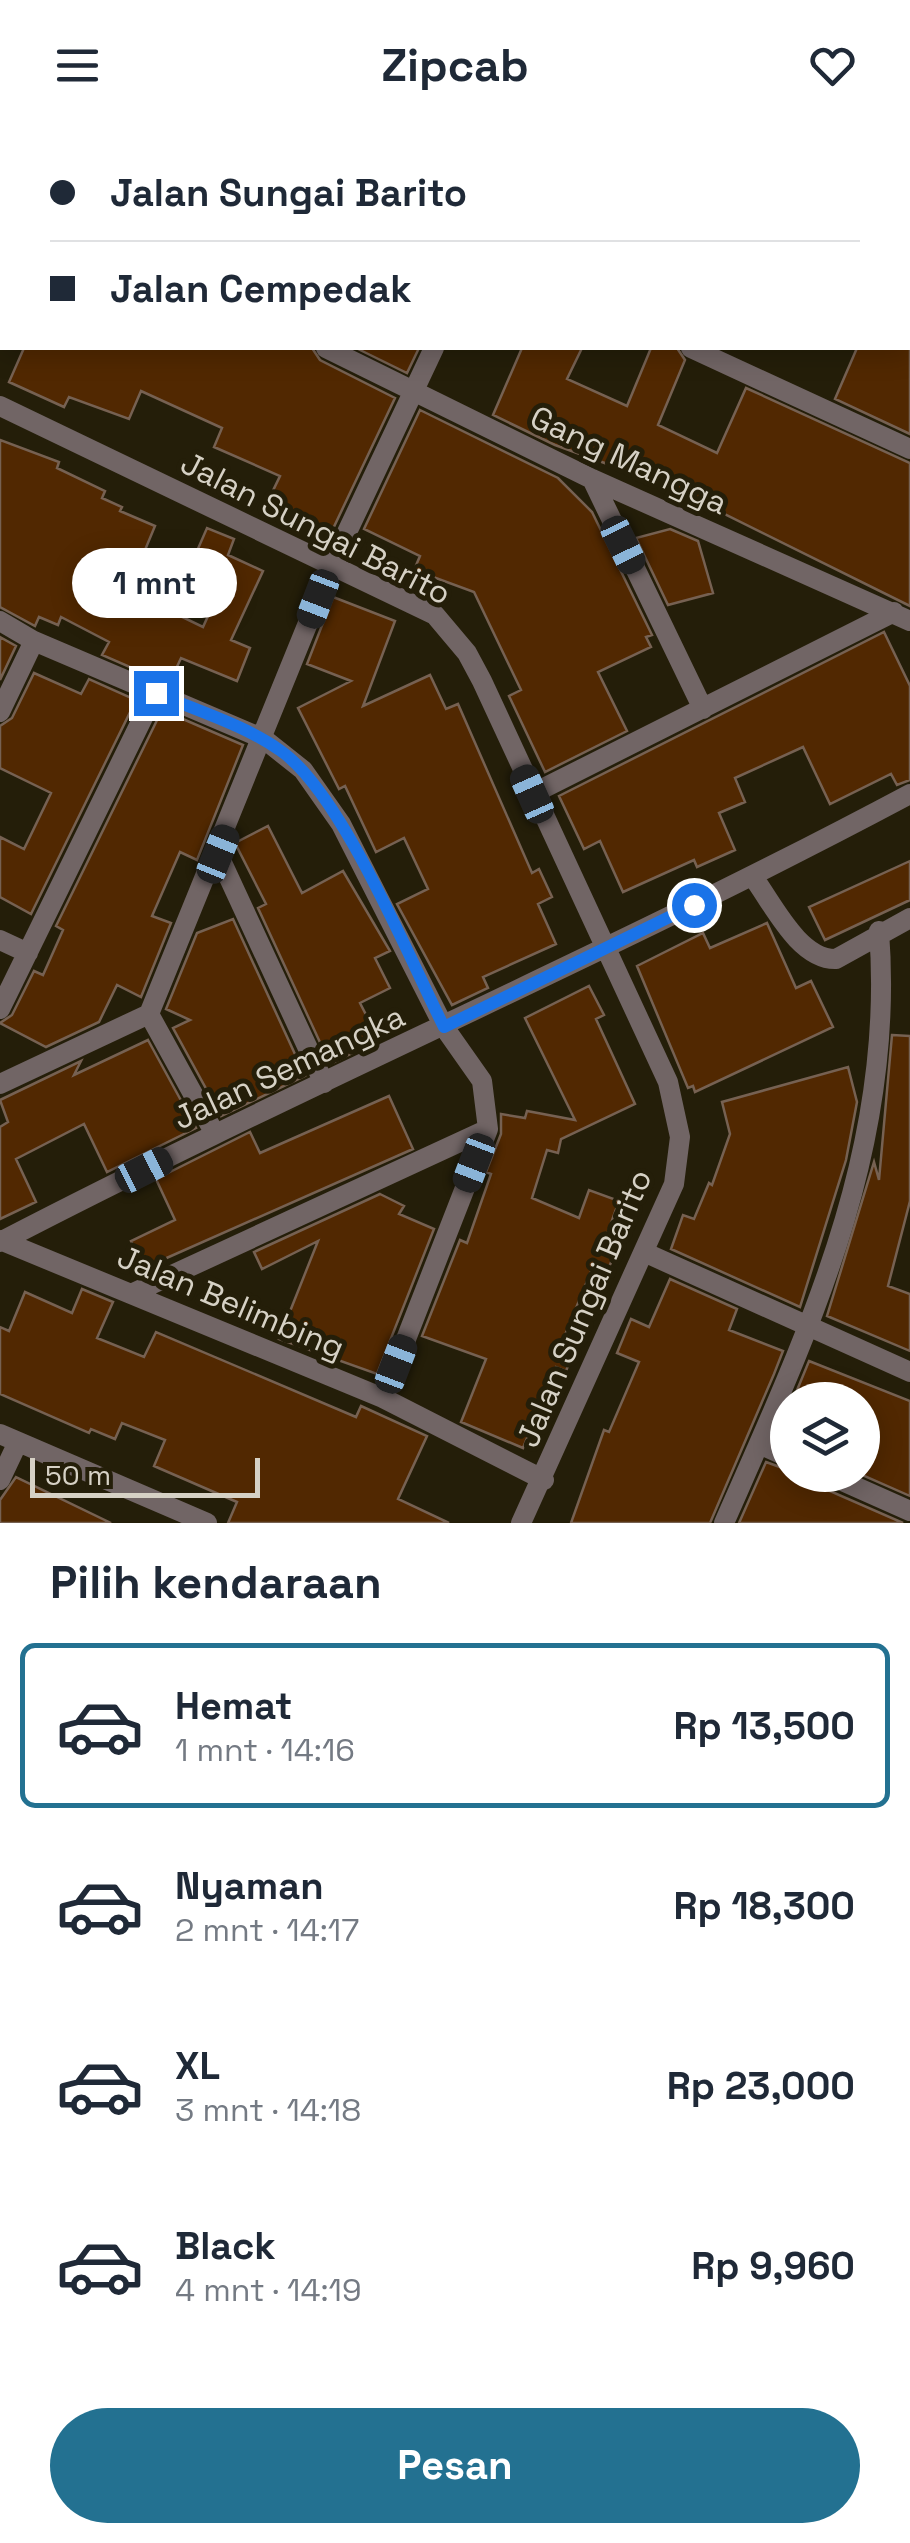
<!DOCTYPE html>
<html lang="id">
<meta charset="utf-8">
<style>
body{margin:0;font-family:"Space Grotesk",sans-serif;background:#f2f2f3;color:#1f2937;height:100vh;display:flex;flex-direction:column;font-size:38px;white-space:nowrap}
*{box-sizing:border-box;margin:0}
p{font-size:32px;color:#747a83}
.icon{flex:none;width:55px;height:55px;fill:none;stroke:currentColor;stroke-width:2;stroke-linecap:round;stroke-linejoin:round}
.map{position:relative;height:1393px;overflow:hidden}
.panel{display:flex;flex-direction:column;background:#fff;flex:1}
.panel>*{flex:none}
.hud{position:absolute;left:0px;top:0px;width:910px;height:220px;box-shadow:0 5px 25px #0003;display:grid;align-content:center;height:220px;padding:0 50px;background:#fff}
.fabs{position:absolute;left:770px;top:1252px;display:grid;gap:20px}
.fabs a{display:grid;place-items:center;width:110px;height:110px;border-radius:50%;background:#fff;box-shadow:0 5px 25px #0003;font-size:50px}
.scale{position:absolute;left:30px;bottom:25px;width:230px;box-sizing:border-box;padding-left:10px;border:5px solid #d6d1c5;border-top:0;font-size:28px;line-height:35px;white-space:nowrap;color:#d6d1c5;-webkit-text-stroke:8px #241e09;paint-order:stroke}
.end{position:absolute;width:45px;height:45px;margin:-22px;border:12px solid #1a73e8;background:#fff;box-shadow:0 0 0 5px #fff}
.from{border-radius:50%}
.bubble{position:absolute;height:70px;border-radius:35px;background:#fff;box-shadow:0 5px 25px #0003;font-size:32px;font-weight:700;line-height:70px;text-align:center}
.car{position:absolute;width:30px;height:60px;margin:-30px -15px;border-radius:12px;box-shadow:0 0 8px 2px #0007;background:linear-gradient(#222 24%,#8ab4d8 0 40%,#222 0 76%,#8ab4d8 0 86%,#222 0)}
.hud b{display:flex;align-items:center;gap:35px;height:95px;font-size:38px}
.hud b+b{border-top:2px solid #e0e1e3}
.hud i{width:25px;height:25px;background:#1f2937}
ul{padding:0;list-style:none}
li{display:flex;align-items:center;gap:30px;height:165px;margin:0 20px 15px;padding:0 30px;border:5px solid transparent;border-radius:15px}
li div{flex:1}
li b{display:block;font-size:38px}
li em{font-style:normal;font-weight:700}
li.on{border-color:#237191}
li>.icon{width:90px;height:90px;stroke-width:1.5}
h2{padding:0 50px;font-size:45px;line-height:120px}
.button{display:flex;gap:20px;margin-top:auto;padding:20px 50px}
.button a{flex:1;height:115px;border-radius:60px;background:#237191;color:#fff;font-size:40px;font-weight:700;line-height:115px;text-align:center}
header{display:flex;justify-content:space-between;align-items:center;height:130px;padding:0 50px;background:#fff;font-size:45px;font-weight:700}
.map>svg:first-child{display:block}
.building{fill:#512801;stroke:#766152;stroke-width:2.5}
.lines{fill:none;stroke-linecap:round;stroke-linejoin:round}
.minor{stroke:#716565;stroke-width:20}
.route{stroke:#1a73e8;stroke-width:12}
.labels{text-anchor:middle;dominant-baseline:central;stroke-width:10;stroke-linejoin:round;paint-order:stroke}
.street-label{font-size:32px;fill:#d6d1c5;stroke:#241e09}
</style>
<header><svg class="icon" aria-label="menu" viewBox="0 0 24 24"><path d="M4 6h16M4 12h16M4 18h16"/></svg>Zipcab<svg class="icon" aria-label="heart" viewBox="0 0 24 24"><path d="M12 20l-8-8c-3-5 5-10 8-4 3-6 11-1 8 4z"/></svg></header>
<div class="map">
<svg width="910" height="1393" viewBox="0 0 910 1393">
<rect width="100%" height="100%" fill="#241e09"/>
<path class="building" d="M24,218H312L320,230L395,268L331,403L267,373L280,346L214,317L222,298L141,261L129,289L69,267L64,277L9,252Z
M356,218H419L407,243Z
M522,218H582L567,249L627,276L651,218H677L685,230L658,295L717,323L746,258L910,333V476L668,356L555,315L493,285Z
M857,218H910V304L835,269Z
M420,280L558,348L592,382L652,505L646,507L651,517L598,542L627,601L545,642L509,566L521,560L474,462L414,440L420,426L364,399Z
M0,310L59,332L57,338L105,361L102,368L122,377L120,381L155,396L128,461L203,497L224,451L190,437L207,398L234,409L228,425L263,441L231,510L250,518L237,551L181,528L169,554L102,525L109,512L61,487L58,495L39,487L35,496L0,477Z
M670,399L698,411L713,463L668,475L636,408Z
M333,467L395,491L363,576L430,545L446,579L458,574L532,743L539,739L552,767L538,774L556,814L483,847L488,858L452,875L397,774L428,759L404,708L376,722L345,656L339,659L298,578L351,551L307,534Z
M884,502L910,556V650L897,655L891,644L830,674L803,617L735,648L745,672L719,683L735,720L697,737L694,730L623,762L600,711L584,719L559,666Z
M0,507L16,516L0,550Z
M34,543L81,564L89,549L136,570L31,784L0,767V707L24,719L51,663L0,638V596L12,588Z
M162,580L243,615L197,730L180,722L152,786L171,793L141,867L117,855L99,892L46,917L0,893L12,885L34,841L43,845L63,800L56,796Z
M268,696L302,763L343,741L390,821L375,828L390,858L360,873L379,910L330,934L258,778L266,774L235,713Z
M910,731V770L825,810L809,777Z
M233,789L305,946L221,986L173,898L190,890L166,879L197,803Z
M767,793L796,858L811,851L833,897L695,962L693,956L688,958L637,836L703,803L710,818Z
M589,856L604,885L596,889L635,974L561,1009L558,1023L547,1020L532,1068L579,1088L589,1060L619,1071L606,1107L619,1112L606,1145L592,1139L565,1205L578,1210L566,1241L556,1237L523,1318L461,1292L486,1229L422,1206L460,1110L467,1113L491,1044L486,1042L501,1004V984L525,988L527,981L575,990L525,888Z
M892,905L910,906V1071L888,1156L910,1164V1221L827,1186L874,1032L879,1050Z
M148,910L196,998L107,1042L84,994L16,1029L36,1072L0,1089V997L8,992L0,970L81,931L74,945Z
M848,937L857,972L846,1030L800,1177L671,1119L683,1085L694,1089L709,1053L712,1055L730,1004L722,972Z
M389,966L413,1019L144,1138L131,1111L175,1090L156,1049L250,1002L260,1023Z
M380,1064L404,1076L399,1084L434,1099L377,1244L279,1209L318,1111L262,1139L254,1122Z
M670,1149L737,1179L729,1200L783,1221L774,1244L710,1393H571L604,1300L609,1302L639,1232L617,1223L631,1189L649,1197Z
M82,1159L113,1172L97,1208L144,1227L156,1202L356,1287L361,1276L427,1306L398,1369L449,1393H228L237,1372L154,1336L165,1310L122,1293L115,1309L91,1299L89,1303L0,1264V1197L9,1201L25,1162L72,1183Z
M809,1231L910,1271V1366L862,1345V1270H793Z
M766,1332L788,1340V1345H815L823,1358L903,1393H739Z
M16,1347L111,1393H0V1370Z"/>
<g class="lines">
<path class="minor" d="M235,0L240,2
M539,0L545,2
M102,2L103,0
M705,2V0
M0,60L2,61
M908,172L910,173
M0,210L2,205
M326,218L592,349L910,491
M691,218L910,319
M0,276L435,485L467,523L482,551L668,952L680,1007L674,1054L521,1393
M592,349L703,579
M0,491L34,511L264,609L303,640L341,694L444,897L482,951L488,999L383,1268
M0,582L34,511
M532,664L894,482
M218,724L324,953
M753,747C773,774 799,830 836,829L910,788
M0,810L28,823
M0,879L155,563
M0,954L149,884
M215,1004L149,884L332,434L434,218
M0,1110L383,1268L544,1350
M0,1112C300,956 612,823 910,664
M646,1123L910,1242
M133,1163L488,999
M0,1304L207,1393
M759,1314L788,1327
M829,1345L910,1381
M0,1350L18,1312
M724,1393C809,1200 896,1018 879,801"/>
</g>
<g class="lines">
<path class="route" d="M156,563C197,581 245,595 281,621C342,664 408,826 444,897L694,775"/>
</g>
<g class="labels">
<g class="street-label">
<text transform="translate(629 330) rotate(25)">Gang Mangga</text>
<text transform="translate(316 398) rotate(27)">Jalan Sungai Barito</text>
<text transform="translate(289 937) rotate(-25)">Jalan Semangka</text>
<text transform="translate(231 1172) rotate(23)">Jalan Belimbing</text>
<text transform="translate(584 1178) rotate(-67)">Jalan Sungai Barito</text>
</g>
</g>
</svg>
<div class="fabs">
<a><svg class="icon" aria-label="layers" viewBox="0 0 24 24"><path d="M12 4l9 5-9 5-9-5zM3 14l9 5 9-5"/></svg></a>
</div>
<div class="scale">50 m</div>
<i class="end from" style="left:694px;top:775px"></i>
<i class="end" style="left:156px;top:563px"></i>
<div class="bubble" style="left:72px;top:418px;width:165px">1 mnt</div>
<i class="car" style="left:623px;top:415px;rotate:154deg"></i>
<i class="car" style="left:318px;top:469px;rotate:201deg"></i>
<i class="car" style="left:532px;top:664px;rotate:336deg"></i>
<i class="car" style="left:218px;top:724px;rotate:22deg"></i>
<i class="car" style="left:474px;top:1033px;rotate:201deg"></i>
<i class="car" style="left:144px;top:1040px;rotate:63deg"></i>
<i class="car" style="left:396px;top:1234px;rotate:21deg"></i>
<div class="hud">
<b><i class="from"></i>Jalan Sungai Barito</b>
<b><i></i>Jalan Cempedak</b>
</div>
</div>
<section class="panel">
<h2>Pilih kendaraan</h2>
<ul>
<li class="on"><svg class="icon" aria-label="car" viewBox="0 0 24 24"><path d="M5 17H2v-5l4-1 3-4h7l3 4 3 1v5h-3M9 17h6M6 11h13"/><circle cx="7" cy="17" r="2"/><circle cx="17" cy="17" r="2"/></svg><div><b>Hemat</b><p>1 mnt · 14:16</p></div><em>Rp 13,500</em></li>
<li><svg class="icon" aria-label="car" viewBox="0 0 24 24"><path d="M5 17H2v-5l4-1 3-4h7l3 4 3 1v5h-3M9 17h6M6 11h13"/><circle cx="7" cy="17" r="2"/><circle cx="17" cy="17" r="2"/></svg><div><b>Nyaman</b><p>2 mnt · 14:17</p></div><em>Rp 18,300</em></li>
<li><svg class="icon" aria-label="car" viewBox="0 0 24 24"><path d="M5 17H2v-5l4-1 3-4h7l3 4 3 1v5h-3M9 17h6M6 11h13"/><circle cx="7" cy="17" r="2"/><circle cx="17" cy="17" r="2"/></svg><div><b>XL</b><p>3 mnt · 14:18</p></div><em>Rp 23,000</em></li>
<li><svg class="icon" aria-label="car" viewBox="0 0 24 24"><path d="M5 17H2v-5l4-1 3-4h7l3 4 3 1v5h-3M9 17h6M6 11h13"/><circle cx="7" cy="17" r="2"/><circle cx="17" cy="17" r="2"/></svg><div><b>Black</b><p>4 mnt · 14:19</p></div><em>Rp 9,960</em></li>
</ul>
<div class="button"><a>Pesan</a></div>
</section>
